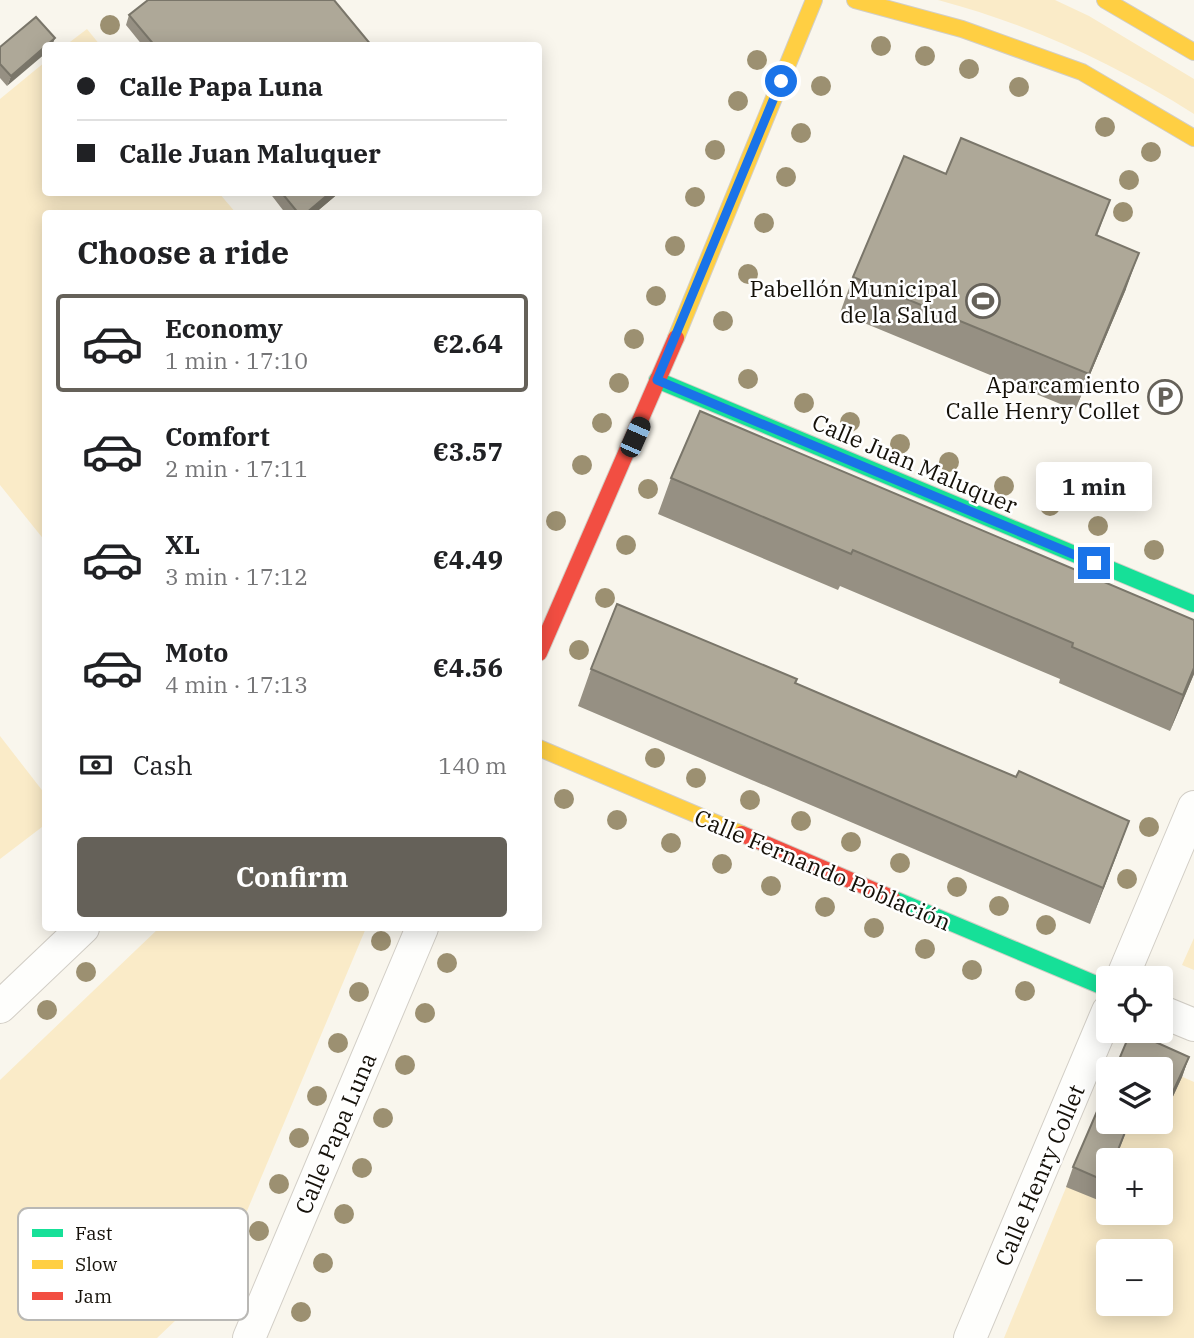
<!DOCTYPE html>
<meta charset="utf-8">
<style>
body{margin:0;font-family:"IBM Plex Serif",serif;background:#f2f2f2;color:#202124;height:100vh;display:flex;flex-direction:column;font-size:26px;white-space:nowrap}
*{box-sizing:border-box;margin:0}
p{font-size:23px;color:#757577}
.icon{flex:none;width:38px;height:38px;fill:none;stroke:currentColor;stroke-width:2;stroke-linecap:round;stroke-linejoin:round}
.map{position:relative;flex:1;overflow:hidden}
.details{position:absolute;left:42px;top:210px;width:500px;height:721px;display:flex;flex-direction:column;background:#fff;border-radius:7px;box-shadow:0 4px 18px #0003}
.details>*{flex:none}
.top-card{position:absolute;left:42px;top:42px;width:500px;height:154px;border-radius:7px;box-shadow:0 4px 18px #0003;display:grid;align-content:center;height:154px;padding:0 35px;background:#fff}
.fabs{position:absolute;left:1096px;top:966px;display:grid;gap:14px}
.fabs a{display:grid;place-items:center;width:77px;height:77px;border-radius:7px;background:#fff;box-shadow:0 4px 18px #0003;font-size:35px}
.end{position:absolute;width:32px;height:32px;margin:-16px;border:9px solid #1a73e8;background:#fff;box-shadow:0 0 0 4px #fff}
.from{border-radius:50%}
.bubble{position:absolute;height:49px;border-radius:7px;background:#fff;box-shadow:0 4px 18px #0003;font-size:23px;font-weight:800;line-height:49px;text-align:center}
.car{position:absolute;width:21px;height:42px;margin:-21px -10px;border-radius:9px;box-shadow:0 0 5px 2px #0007;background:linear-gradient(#222 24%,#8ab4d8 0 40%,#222 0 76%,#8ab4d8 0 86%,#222 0)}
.top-card b{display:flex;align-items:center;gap:24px;height:66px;font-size:26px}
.top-card b+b{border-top:2px solid #e0e0e0}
.top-card i{width:18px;height:18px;background:#202124}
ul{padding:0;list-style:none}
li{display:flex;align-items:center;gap:21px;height:98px;margin:0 14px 10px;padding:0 21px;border:4px solid transparent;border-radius:7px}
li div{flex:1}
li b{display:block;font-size:26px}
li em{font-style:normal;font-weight:800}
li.active{border-color:#656159}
li>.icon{width:63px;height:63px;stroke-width:1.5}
h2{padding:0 35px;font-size:32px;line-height:84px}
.pay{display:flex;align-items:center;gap:18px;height:77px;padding:0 35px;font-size:26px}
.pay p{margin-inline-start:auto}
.cta{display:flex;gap:14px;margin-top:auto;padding:14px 35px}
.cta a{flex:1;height:80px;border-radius:7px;background:#656159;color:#fff;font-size:28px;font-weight:800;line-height:80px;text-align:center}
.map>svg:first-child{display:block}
.green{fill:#faebc8;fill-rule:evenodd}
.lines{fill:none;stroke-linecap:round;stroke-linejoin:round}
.street-casing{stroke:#d2cec6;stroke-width:34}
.fast-casing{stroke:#d2cec6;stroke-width:18}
.slow-casing{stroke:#d2cec6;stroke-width:18}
.jam-casing{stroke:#d2cec6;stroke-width:18}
.street{stroke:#fefefc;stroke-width:32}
.fast{stroke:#16e098;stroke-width:16}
.slow{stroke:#ffcf43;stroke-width:16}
.jam{stroke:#f24e42;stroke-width:16}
.tree{fill:#9c9071}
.wall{fill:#969083}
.shaded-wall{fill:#7a766a}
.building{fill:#aea898;stroke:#7a766a;stroke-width:2}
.route{stroke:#1a73e8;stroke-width:9}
.labels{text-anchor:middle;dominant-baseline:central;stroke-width:5;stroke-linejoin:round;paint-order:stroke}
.poi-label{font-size:23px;fill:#151109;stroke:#fff;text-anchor:end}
.street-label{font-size:23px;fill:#151109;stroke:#fff}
.key{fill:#fff;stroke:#b9b8b5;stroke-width:2}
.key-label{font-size:19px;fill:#151109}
</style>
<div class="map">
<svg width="1194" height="1338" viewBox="0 0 1194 1338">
<rect width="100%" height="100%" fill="#f9f6ed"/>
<path class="green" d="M938,0H1055L1089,16L1194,79V114C1115,64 1029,24 938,0Z
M87,29L100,45H66Z
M45,62L46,192L219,193L236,213L46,214L45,541L0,485V99Z
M0,736L45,794L46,824L0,859Z
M159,928H366L218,1280L157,1338H0V1080Z
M1194,938V970L1182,965Z
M1124,1051L1194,1082V1338H1004L1098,1110L1108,1122H1160V1069ZM1108,1160H1160V1213H1108ZM1108,1251H1160V1304H1108Z"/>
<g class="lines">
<g class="street-casing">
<path id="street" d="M1122,978L1194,807
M0,1007L83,928
M1160,1011L1194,1025
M249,1338L422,928
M970,1338L1108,1011"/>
</g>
<g class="fast-casing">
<path id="fast" d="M657,380L1194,604
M892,898L1108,989"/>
</g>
<g class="slow-casing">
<path id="slow" d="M855,0L962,29L1082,72L1194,138
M1105,0L1194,52
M676,338L814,0
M539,748L742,834"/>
</g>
<g class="jam-casing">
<path id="jam" d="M539,653L676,338
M742,834L892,898"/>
</g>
<use href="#street" class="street"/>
<use href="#fast" class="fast"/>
<use href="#slow" class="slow"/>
<use href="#jam" class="jam"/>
</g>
<g class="tree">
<circle cx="110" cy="25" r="10"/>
<circle cx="881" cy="46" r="10"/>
<circle cx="925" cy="56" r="10"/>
<circle cx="757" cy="60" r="10"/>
<circle cx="969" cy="69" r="10"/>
<circle cx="821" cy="86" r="10"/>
<circle cx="1019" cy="87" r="10"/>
<circle cx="738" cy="101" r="10"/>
<circle cx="1105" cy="127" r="10"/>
<circle cx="801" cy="133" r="10"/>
<circle cx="715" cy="150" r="10"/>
<circle cx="1151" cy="152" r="10"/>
<circle cx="786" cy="177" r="10"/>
<circle cx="1129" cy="180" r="10"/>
<circle cx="695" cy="197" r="10"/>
<circle cx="1123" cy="212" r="10"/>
<circle cx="764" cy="223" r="10"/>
<circle cx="675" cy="246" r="10"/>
<circle cx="748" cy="274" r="10"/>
<circle cx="656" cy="296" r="10"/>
<circle cx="723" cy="321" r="10"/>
<circle cx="634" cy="339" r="10"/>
<circle cx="748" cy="379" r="10"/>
<circle cx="619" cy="383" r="10"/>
<circle cx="804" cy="403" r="10"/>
<circle cx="850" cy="422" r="10"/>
<circle cx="602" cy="423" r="10"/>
<circle cx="900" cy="444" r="10"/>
<circle cx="949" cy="462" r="10"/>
<circle cx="582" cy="465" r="10"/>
<circle cx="1004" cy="486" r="10"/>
<circle cx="648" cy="489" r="10"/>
<circle cx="1050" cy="506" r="10"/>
<circle cx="556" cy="521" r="10"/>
<circle cx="1098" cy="526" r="10"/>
<circle cx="626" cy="545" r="10"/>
<circle cx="1154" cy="550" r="10"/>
<circle cx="605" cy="598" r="10"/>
<circle cx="579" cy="650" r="10"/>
<circle cx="655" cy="758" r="10"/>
<circle cx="696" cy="778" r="10"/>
<circle cx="564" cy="799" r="10"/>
<circle cx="750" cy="800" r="10"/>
<circle cx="617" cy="820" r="10"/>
<circle cx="801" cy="821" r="10"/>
<circle cx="1149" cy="827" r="10"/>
<circle cx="851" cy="842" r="10"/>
<circle cx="671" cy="843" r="10"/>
<circle cx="900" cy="863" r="10"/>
<circle cx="722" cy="864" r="10"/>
<circle cx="1127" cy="879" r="10"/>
<circle cx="771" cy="886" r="10"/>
<circle cx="957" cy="887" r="10"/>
<circle cx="999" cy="906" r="10"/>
<circle cx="825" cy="907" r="10"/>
<circle cx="1046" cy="925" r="10"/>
<circle cx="874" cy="928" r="10"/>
<circle cx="381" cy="941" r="10"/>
<circle cx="925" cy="949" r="10"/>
<circle cx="447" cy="963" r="10"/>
<circle cx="972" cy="970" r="10"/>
<circle cx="86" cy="972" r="10"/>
<circle cx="1025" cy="991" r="10"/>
<circle cx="359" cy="992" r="10"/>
<circle cx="47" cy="1010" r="10"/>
<circle cx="425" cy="1013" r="10"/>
<circle cx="338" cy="1043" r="10"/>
<circle cx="405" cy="1065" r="10"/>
<circle cx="317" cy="1096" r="10"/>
<circle cx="383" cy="1118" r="10"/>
<circle cx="299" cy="1138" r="10"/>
<circle cx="362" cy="1168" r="10"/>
<circle cx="279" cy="1184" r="10"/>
<circle cx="344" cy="1214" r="10"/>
<circle cx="259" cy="1231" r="10"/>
<circle cx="323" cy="1263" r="10"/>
<circle cx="239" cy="1279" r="10"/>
<circle cx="301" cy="1312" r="10"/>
</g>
<path class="wall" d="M129,15L372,46H143L126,25Z
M36,17L7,86L0,78V47Z
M946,174L1110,200L1097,236L1126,289L1075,410L840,313L853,277Z
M269,192H340L314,214H286Z
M671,478L1194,620V674L1170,731L1059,683L1060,679L840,586L838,590L658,514Z
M591,669L796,683L1016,777L1129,821L1090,924L578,706Z
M1189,1057L1182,1077L1163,1118L1160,1117V1069Z
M1130,1122L1115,1160H1108V1177L1098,1200L1066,1187L1073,1167Z"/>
<path class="shaded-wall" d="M55,38L52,46H46Z
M46,46V53L7,86L11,76Z
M331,192H340L314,214H305Z
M1139,253L1126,289L1075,410L1089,374Z
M1194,668V674L1170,731L1183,695Z
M1129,821L1116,857L1090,924L1103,888Z
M1189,1057L1182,1077L1163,1118L1170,1098Z"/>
<path class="building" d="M148,0H334L372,46H155L129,15Z
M36,17L55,38L11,76L0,64V47Z
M961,138L1110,200L1096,235L1139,253L1089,374L853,277L904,156L946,174Z
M281,192H331L305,214H299Z
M700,411L1194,620V668L1183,695L1072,647L1073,643L853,550L851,554L671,478Z
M617,604L797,679L795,683L926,739L1016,777L1019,771L1129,821L1103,888L591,669Z
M1131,1031L1189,1057L1170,1098L1160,1095V1069H1115Z
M1108,1086V1122H1129L1114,1160H1108V1175L1105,1181L1073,1167Z"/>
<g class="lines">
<path class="route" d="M781,81L657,380L1094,563"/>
</g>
<defs>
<g id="stadium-ring" transform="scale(1.75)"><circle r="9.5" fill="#fff" stroke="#656159" stroke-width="1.5"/><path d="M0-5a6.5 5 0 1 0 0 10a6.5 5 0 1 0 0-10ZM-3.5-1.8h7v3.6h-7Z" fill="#656159"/></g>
<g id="parking-ring" transform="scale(1.75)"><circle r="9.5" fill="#fff" stroke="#656159" stroke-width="1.5"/><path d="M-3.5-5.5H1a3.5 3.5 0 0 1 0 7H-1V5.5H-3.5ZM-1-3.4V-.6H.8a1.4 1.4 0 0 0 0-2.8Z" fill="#656159"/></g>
</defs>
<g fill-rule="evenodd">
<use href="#stadium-ring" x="983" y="301"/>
<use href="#parking-ring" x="1165" y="397"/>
</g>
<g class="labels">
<g class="poi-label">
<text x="958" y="288">Pabellón Municipal<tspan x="958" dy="26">de la Salud</tspan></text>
<text x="1140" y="384">Aparcamiento<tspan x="1140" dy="26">Calle Henry Collet</tspan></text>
</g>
<g class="street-label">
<text transform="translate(915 463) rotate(23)">Calle Juan Maluquer</text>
<text transform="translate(823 869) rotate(23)">Calle Fernando Población</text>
<text transform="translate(335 1133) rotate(-67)">Calle Papa Luna</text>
<text transform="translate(1039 1175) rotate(-67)">Calle Henry Collet</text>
</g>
</g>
<rect x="18" y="1208" width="230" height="112" rx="10" class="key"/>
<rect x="32" y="1229" width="31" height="8" fill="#16e098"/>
<rect x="32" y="1260" width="31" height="9" fill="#ffcf43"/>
<rect x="32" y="1292" width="31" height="8" fill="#f24e42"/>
<g class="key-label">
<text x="75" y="1240">Fast</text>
<text x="75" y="1271">Slow</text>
<text x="75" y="1303">Jam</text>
</g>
</svg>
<div class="fabs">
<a><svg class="icon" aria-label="locate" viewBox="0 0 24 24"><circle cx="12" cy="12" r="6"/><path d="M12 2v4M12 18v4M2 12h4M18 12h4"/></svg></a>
<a><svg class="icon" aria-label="layers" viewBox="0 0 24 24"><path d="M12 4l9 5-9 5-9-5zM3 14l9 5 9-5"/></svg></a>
<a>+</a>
<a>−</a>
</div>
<i class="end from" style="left:781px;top:81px"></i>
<i class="end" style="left:1094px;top:563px"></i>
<div class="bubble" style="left:1036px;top:462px;width:116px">1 min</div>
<i class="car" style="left:635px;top:437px;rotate:24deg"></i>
<div class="top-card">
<b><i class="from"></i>Calle Papa Luna</b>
<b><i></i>Calle Juan Maluquer</b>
</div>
<section class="details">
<h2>Choose a ride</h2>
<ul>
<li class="active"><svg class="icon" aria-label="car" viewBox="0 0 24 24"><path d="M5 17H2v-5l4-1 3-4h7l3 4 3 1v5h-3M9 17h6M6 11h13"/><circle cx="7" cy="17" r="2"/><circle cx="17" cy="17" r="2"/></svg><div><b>Economy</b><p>1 min · 17:10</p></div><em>€2.64</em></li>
<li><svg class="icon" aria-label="car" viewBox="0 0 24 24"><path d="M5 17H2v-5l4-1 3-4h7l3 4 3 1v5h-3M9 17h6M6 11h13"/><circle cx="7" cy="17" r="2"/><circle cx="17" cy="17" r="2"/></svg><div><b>Comfort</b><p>2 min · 17:11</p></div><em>€3.57</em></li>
<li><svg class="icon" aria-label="car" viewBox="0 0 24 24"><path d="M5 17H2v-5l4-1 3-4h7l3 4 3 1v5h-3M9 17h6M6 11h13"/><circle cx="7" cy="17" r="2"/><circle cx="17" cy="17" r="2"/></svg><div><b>XL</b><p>3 min · 17:12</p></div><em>€4.49</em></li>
<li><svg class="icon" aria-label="car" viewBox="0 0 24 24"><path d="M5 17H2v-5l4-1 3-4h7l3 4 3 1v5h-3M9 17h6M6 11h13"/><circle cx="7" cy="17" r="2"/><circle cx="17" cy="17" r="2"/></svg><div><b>Moto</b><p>4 min · 17:13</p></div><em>€4.56</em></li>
</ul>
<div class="pay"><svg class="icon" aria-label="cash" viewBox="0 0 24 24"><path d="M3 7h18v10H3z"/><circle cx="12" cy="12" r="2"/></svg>Cash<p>140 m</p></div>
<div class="cta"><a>Confirm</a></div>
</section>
</div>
